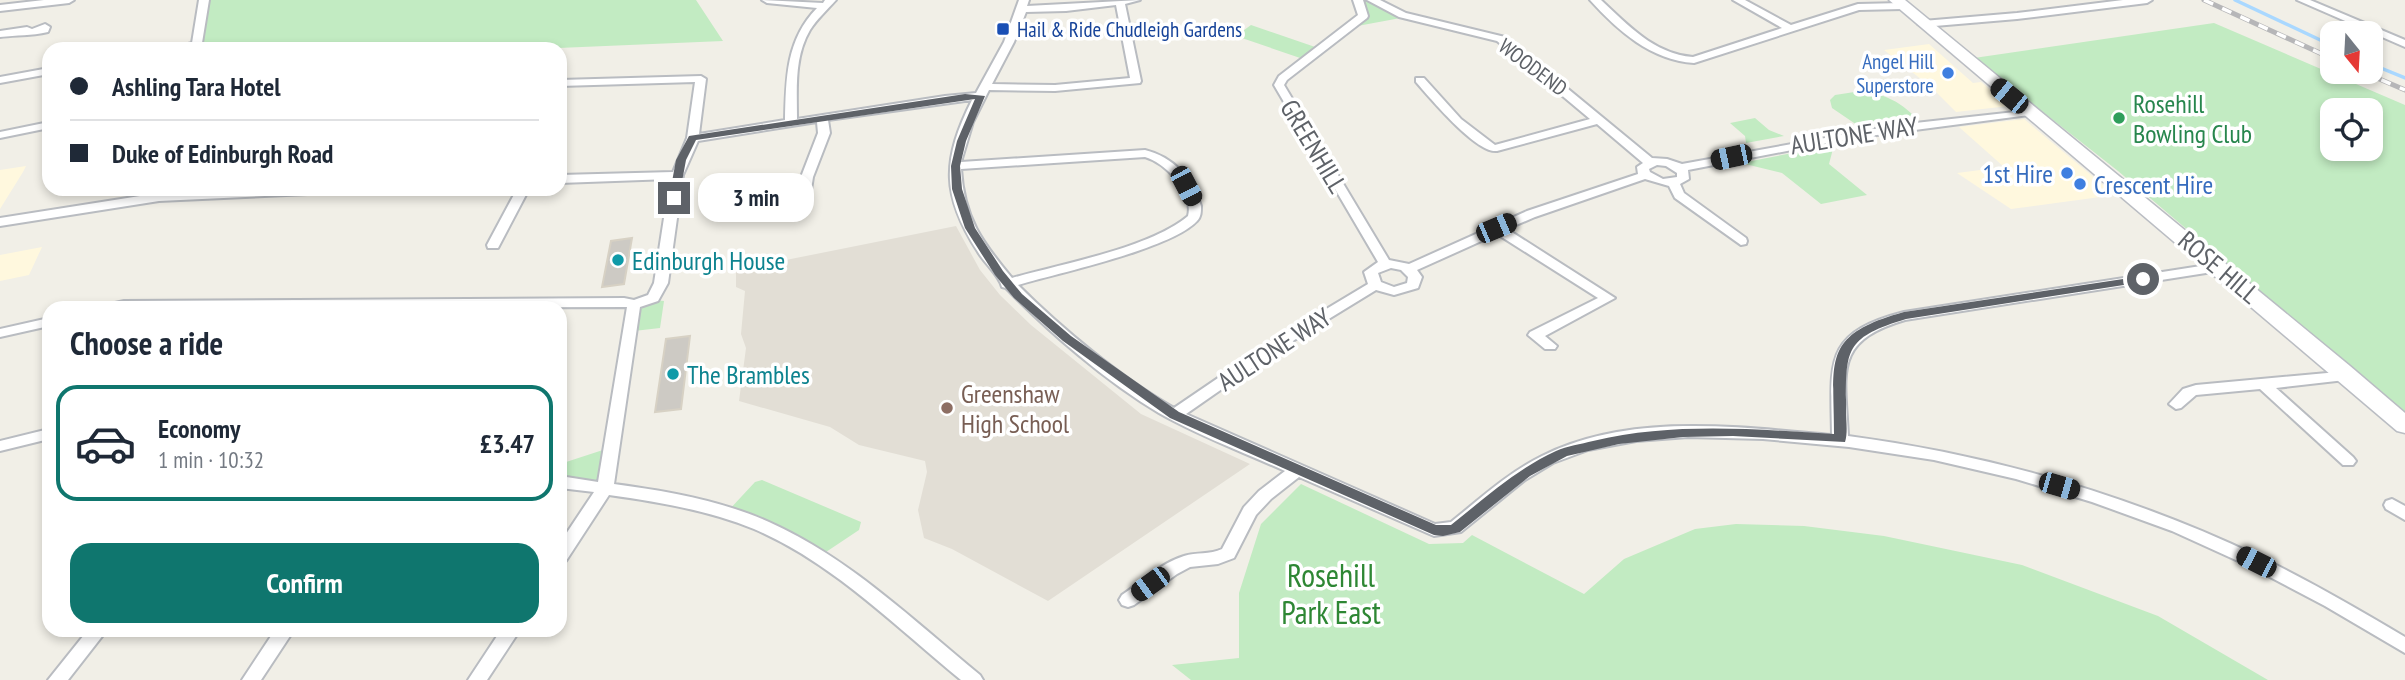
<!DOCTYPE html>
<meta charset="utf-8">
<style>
body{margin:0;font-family:"PT Sans Narrow",sans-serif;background:#f6f6f7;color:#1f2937;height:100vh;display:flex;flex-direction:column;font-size:26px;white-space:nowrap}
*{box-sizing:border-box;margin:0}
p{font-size:23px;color:#747a83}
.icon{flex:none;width:38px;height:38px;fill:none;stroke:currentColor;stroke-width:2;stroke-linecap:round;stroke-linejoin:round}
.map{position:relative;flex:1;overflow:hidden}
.details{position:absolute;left:42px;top:301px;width:525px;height:336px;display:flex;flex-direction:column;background:#fff;border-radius:21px;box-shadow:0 4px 10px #0003}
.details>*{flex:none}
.banner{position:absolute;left:42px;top:42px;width:525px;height:154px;border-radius:21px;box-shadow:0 4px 10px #0003;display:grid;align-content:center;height:154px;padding:0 28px;background:#fff}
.needle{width:46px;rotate:162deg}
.controls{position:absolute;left:2320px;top:21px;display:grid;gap:14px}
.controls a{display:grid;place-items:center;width:63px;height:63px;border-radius:14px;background:#fff;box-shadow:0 4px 10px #0003;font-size:35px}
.end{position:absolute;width:32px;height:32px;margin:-16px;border:9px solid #5e6268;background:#fff;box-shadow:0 0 0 4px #fff}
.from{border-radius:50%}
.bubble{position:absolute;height:49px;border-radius:21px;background:#fff;box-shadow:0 4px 10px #0003;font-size:23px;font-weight:600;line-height:49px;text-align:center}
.car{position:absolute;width:21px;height:42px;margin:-21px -10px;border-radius:9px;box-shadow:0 0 5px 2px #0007;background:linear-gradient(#222 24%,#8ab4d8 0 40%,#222 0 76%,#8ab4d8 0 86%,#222 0)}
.banner b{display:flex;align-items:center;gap:24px;height:66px;font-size:26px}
.banner b+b{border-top:2px solid #e0e1e3}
.banner i{width:18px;height:18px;background:#1f2937}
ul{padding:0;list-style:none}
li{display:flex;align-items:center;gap:21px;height:116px;margin:0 14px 10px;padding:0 14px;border:4px solid transparent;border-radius:21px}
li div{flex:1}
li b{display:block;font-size:26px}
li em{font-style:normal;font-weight:600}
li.current{border-color:#0f766e}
li>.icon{width:63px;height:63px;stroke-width:1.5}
h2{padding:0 28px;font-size:32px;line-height:84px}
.cta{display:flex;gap:14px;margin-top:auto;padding:14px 28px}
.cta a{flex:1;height:80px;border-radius:21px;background:#0f766e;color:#fff;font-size:28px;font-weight:600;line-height:80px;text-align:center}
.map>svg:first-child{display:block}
.commercial{fill:#fff8de}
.education{fill:#e2ded5}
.green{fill:#c2ebc2;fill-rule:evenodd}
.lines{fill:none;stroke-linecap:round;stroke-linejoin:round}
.stream{stroke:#a9d8ff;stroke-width:3.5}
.building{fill:#cdcac4;stroke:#d7d1c4;stroke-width:2}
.minor-casing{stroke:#b9bcc1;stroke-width:4}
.secondary-casing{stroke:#babdc3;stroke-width:3}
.minor{fill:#fff;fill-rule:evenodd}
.secondary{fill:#fff;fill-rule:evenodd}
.rail-casing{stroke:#b6b6b8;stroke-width:5}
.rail{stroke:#fff;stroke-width:3.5;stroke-dasharray:10;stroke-linecap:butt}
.route{fill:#5e6268}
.transit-dot{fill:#1a4fb4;stroke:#fff;stroke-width:2.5}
.shop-dot{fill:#3f7fe0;stroke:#fff;stroke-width:2.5}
.leisure-dot{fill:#2e9e5b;stroke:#fff;stroke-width:2.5}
.culture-dot{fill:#0f9aa8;stroke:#fff;stroke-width:2.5}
.education-dot{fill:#8d6e63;stroke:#fff;stroke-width:2.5}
.labels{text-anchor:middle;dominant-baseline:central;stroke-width:7;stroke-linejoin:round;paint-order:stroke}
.far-transit-label{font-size:21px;fill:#164399;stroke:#fff;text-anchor:start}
.far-shop-label{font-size:21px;fill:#366cbe;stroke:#fff;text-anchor:end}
.far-street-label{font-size:21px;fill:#5e6268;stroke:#fff}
.leisure-label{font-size:26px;fill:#27864d;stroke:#fff;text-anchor:start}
.street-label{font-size:26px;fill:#5e6268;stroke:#fff}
.shop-label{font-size:26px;fill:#366cbe;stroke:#fff;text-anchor:end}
.culture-label{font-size:26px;fill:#0d838f;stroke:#fff;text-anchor:start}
.education-label{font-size:26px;fill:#785e54;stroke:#fff;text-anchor:start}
.near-park-label{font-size:32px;fill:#2e8734;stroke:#fff}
</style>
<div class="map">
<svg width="2405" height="680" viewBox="0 0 2405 680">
<rect width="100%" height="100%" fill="#f1efe7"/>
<path class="commercial" d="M1929,44L1973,83L1981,82L2009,106L1956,112L1931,87L1884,50Z
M2024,119L2043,135L2115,195L2011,209L1957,173L2004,167L1959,127Z
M26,166L23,172L0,209V170Z
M42,247L29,275L0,281V255Z"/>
<path class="education" d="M956,226L980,270L1000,295L1031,325L1141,414L1250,464L1048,601L952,549L924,538L918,510L927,472L925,461L859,445L830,427L739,401L746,348L741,334L745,291L736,287V270Z"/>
<path class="green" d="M204,0H696L723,41L535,49H196Z
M1361,0H1369L1406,17L1352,27L1365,16Z
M2214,23L2405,105V414L2118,171L1974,58ZM2333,110H2371V149H2333Z
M1251,25L1321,49L1306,60L1236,36Z
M1861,91C1883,94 1898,100 1914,116L1857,125L1832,108L1830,100L1835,95Z
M1755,118L1769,130L1784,136L1746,143L1745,136L1730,123Z
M1834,145L1829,164L1867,195L1821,204L1782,173L1741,163Z
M654,300L664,301L660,328L634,331L638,306Z
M609,448L602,485L560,479V464Z
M762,480L861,522L859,530L820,556L728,511L755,482Z
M1301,484L1429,544L1463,543L1472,535L1584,594L1624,559L1695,529L1736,524L1804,526L1884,536L2022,565L2158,616L2268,680H1191L1172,665L1239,658V593L1261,524Z"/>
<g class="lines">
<path class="stream" d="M2235,0L2333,46
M2371,64L2405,78"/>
</g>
<path class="building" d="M632,238L624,284L602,287L611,241Z
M690,336L681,409L655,412L666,339Z"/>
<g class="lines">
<g class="minor-casing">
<path id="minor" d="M44,0H74L69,3L0,11V5Z
M199,0H209L201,49H169L192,43Z
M762,0L823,3L825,0H836C827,10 817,19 810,30C794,57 797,89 797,119L945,96L976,93L1004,42L1019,0H1029L1027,6L1140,0L1125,4L1141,81L1140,83L1055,91L989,90L973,122L961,162L1145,150C1173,157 1193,178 1201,206C1201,212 1201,217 1197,221C1171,249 1058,273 1018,285C1061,328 1121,378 1174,408L1268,344L1368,284L1364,272L1378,262L1274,85L1279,76L1358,15L1353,0H1363L1368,16L1367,18L1287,80L1284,85L1389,260L1409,264L1527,211L1638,174L1637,167L1643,163L1597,124L1497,151C1477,154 1430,98 1416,82V78H1424L1461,119L1495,145L1590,119L1497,41L1399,17L1367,0H1380L1406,13L1505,37L1652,158L1667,159L1682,164L1897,125L2033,110V114L2029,115L1854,138L1688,170L1689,179L1680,184L1684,193L1746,238L1747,241L1746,244L1741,245L1675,198L1669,186L1645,179L1535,217L1507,229L1615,298L1545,336L1557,346L1555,349H1545L1528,335L1530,332L1598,298L1497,234L1417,270L1422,277L1418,288L1394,295L1376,290L1278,350L1186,414L1435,524L1451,522C1480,499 1508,473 1542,456C1630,412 1738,427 1832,435C1831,361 1823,333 1904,312L2220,263L2225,264L2227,267L2225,270L1905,320C1833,341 1845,372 1848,436C1991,455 2130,495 2260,557C2310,581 2358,609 2405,637V653L2325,606L2249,566L2172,531L2092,502L2016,479L1934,460L1849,447L1763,439L1688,437L1636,441L1588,450L1553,463L1525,480L1461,532L1434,536L1299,477L1271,499L1256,515L1234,558L1218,564L1190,567L1177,574L1134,605L1128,607L1122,605L1119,600L1122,595C1141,582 1161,563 1184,556C1196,552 1210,555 1222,549L1244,507L1259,491L1285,471C1243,452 1199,436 1159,413C1105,381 1049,332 1006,288L1002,287C999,275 985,264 978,252C941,195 942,160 972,100L828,120L830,133L813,177L808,209L802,213L796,209L801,177L818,133L817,122L698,141L683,175L668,283L658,301L640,307L614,484C666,491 720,500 769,522C848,557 914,621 980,675L983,680H961C896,627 832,562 754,529C708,510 658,502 609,495L566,561L560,562V543L594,492L560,488V476L598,482L627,307L104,308L106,305L124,301L624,298L634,300L648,295L654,283L670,179L560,183V175L673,172L687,138L695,82L560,86V80L701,76L706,79L699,134L785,120C786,78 786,40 817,8L767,3ZM1116,5L1130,78L1055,85L992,84L1014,42L1026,12L1066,11ZM1145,157C1166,163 1194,193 1188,216C1150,248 1061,264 1012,278C982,242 964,218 961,169ZM1657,165L1666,166L1677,173V177L1663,179L1650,172L1649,169ZM1391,268L1401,270L1408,277L1407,283L1394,287L1381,282L1378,273Z
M1590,0H1601C1628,25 1654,54 1693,57L1782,28L1733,0H1745L1791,25L1858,4L1902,3L1907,6L1902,9L1859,10L1694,63C1651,60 1618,31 1590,0Z
M2123,0H2152L2147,3L2017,19L1923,27L1918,24L1923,21L2017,13Z
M2297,0H2310L2405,40V47Z
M45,24L50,27L48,32C31,36 17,35 0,37V31L27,27L32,29Z
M49,68V74L0,83V77Z
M49,122V128L0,138V132Z
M251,189H335L329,193L159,201L0,226V218L159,193Z
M517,189H529L498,248H488L487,245Z
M49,318V326L0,337V329Z
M2349,371L2354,373L2356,376L2354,379L2276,388L2353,457L2356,461L2353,465H2343L2260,389L2196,395L2181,408L2176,409L2169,404L2183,389L2196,385Z
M49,429V439L0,451V441Z
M2392,499L2405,506V520L2386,509L2384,505L2386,501Z
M88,630H107L68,680H48Z
M275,630H294L261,680H242Z
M501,630H520L487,680H468Z"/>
</g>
<g class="secondary-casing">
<path id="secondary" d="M1889,0H1905L2350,366L2405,413V433L2397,431Z"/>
</g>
<use href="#minor" class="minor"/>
<use href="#secondary" class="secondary"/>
<g class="rail-casing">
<path id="rail" d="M2204,0L2333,59
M2363,72L2405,90"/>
</g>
<use href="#rail" class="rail"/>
</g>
<path class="route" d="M965,94L985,96L966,141L960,166L962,189L975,228L1003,271L1022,294L1071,336L1179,412L1436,525H1451C1485,498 1517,469 1556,451C1567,446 1581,444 1593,441C1672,422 1753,429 1834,434C1834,360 1821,335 1904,312L2143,276L2148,279L2143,282L1906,319C1844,338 1846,349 1846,410C1846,420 1848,433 1845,442L1733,436L1683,437L1619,444L1567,456L1530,476L1460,532L1443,536L1434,535L1170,418L1063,341L1014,298L995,275L965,228L952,189L951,166L957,141L975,99L696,140L686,160L679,198L674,201L669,198L676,160L689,136Z"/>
<rect class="transit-dot" x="996" y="22" width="14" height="14" rx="3.5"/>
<g class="shop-dot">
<circle cx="1948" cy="73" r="7"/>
<circle cx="2067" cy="173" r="7"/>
<circle cx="2080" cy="184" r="7"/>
</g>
<circle class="leisure-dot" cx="2119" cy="118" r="7"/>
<g class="culture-dot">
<circle cx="618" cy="260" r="7"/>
<circle cx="673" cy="374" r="7"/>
</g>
<circle class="education-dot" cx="947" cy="408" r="7"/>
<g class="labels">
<g class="far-transit-label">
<text x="1017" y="29">Hail &amp; Ride Chudleigh Gardens</text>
</g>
<g class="far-shop-label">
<text x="1934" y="61">Angel Hill<tspan x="1934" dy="24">Superstore</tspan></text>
</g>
<g class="far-street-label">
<text transform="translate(1533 67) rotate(37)">WOODEND</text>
</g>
<g class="leisure-label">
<text x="2133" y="103">Rosehill<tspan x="2133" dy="30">Bowling Club</tspan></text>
</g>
<g class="street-label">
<text transform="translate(1854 135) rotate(-9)">AULTONE WAY</text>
<text transform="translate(1314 146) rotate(59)">GREENHILL</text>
<text transform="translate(2219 267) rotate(40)">ROSE HILL</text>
<text transform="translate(1274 349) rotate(-33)">AULTONE WAY</text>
</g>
<g class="shop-label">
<text x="2053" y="173">1st Hire</text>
<text x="2094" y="184" text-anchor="start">Crescent Hire</text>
</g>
<g class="culture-label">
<text x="632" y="260">Edinburgh House</text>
<text x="687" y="374">The Brambles</text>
</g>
<g class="education-label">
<text x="961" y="393">Greenshaw<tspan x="961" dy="30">High School</tspan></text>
</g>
<g class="near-park-label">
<text x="1331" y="575">Rosehill<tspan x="1331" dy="37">Park East</tspan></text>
</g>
</g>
</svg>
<div class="controls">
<a><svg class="needle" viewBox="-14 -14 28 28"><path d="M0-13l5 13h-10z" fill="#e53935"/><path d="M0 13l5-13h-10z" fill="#747a83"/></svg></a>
<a><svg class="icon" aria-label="locate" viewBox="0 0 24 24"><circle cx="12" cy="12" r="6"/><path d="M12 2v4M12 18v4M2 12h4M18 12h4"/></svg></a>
</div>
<i class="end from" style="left:2143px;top:279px"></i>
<i class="end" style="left:674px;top:198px"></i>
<div class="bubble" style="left:698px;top:173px;width:116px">3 min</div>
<i class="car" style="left:2009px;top:96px;rotate:309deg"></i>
<i class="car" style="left:1731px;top:157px;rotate:258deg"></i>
<i class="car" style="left:1186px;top:186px;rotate:152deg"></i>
<i class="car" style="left:1496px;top:228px;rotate:67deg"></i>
<i class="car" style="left:2059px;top:486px;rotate:106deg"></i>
<i class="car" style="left:2256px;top:562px;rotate:297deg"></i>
<i class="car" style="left:1150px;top:584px;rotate:234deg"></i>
<div class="banner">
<b><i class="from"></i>Ashling Tara Hotel</b>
<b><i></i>Duke of Edinburgh Road</b>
</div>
<section class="details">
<h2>Choose a ride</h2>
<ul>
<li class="current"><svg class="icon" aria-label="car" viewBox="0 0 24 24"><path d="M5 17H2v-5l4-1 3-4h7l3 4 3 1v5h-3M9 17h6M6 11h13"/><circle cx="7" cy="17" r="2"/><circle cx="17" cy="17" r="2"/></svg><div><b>Economy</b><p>1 min · 10:32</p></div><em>£3.47</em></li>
</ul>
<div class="cta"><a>Confirm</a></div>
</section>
</div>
